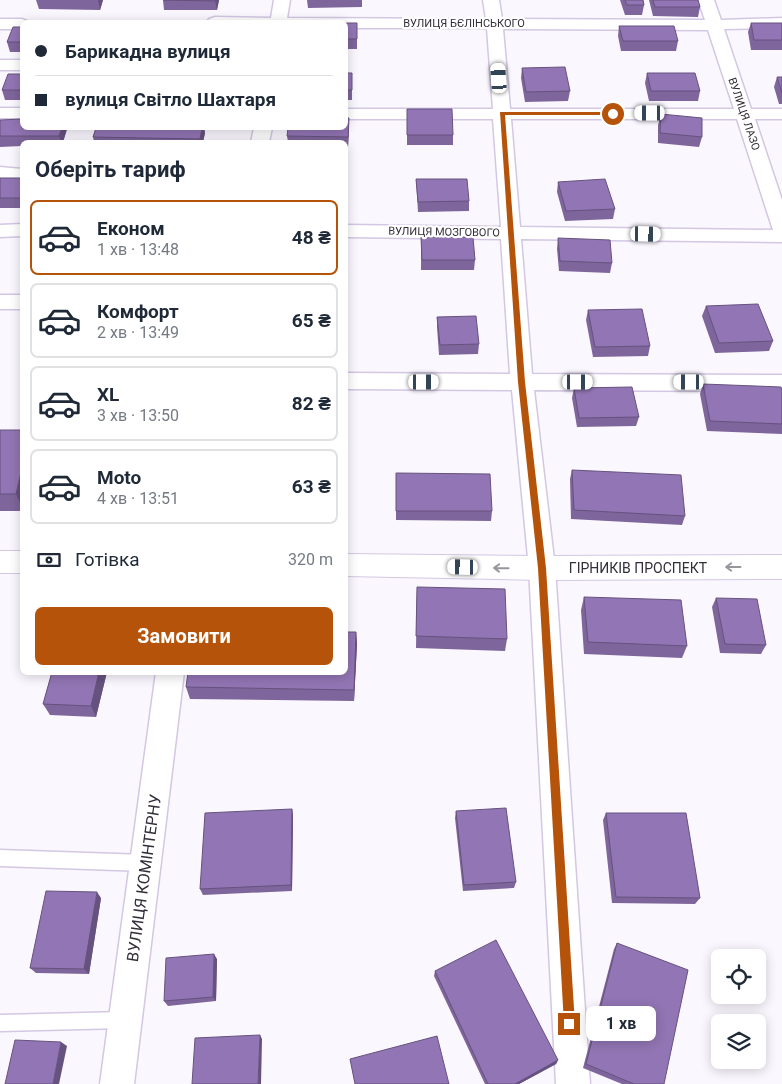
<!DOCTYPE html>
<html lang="uk">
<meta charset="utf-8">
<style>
body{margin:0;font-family:Roboto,sans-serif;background:#f6f6f7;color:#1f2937;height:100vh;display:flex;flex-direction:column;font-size:19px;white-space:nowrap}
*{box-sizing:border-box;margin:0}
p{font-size:16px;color:#747a83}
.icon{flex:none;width:28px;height:28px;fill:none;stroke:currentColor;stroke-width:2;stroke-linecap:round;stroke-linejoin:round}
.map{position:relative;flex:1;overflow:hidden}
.panel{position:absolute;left:20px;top:140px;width:328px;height:535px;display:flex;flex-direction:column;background:#fff;border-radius:8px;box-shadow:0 2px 12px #0003}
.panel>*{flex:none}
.guide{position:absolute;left:20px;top:20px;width:328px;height:110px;border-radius:8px;box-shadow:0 2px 12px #0003;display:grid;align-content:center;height:110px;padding:0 15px;background:#fff}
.tools{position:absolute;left:711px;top:949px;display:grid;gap:10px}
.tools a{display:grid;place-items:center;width:55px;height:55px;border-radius:8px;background:#fff;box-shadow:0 2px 12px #0003;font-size:25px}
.end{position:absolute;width:22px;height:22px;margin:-11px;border:6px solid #b45309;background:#fff;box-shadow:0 0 0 2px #fff}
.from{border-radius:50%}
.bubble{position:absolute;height:35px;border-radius:8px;background:#fff;box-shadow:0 2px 12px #0003;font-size:16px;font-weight:700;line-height:35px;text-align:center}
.car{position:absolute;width:15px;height:30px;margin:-15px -8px;border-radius:6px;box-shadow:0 0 4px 1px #0007;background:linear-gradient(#fff 24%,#345 0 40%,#fff 0 76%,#345 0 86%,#fff 0)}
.guide b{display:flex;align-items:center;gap:18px;height:48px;font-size:19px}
.guide b+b{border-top:1px solid #e0e1e3}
.guide i{width:12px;height:12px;background:#1f2937}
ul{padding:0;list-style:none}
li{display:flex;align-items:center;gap:15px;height:75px;margin:0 10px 8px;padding:0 5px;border:2px solid #e0e1e3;border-radius:8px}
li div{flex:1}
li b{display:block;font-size:19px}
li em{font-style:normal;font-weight:700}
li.active{border-color:#b45309}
li>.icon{width:45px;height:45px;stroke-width:1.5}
h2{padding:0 15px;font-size:22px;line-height:60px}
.pay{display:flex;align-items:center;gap:12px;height:55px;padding:0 15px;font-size:19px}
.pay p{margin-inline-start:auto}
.button{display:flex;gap:10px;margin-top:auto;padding:10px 15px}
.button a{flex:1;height:58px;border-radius:8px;background:#b45309;color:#fff;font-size:20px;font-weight:700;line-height:58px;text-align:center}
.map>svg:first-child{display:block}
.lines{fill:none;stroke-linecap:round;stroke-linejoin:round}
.lane-casing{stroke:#d3c7e4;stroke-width:3}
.street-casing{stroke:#d3c7e4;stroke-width:3}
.secondary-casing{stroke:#d3c7e4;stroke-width:2}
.lane{fill:#fff;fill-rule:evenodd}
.street{fill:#fff;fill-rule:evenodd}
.secondary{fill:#fff;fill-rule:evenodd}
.wall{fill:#7e659b}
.shaded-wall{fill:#66527e}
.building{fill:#9275b4;stroke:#66527e}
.oneway{stroke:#98969c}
.route{fill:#b45309}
.labels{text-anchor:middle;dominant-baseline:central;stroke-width:4.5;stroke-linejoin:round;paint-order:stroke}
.far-street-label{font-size:11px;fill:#322d38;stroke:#fff}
.street-label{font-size:14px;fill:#322d38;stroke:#fff}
.near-street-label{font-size:16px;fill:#322d38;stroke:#fff}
</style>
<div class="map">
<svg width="782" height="1084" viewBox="0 0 782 1084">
<rect width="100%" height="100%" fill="#faf8fe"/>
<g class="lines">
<g class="lane-casing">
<path id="lane" d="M0,850L146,855L151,858L154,863L151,868L146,871L0,866Z
M124,1012L130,1014L132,1020L130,1026L124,1028L0,1031V1015Z"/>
</g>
<g class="street-casing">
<path id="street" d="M274,0H290L287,18L486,19L483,0H499L502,19L705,20L698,0H714L721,20L782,18V28L724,29L751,109H782V119H755L782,200V242L521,239L532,374L782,375V391L534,390L555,568L590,1084H556L529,568L512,390L345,389V373L510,374L501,239L345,237V225L501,227L493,119H345V109H493L487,28H345V22H207L209,19L215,17L271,18ZM503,29L708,30L734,109H510ZM511,119H737L773,230L520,227Z
M0,19H22L29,22H22V29H0Z
M0,60H22V70H0Z
M0,108H22V118H0Z
M254,128H272L269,142H251Z
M0,167L22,169V179H0Z
M22,224V236L0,237V225Z
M0,295H22V309H0Z
M156,672H184L134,1084H100Z"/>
</g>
<g class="secondary-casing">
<path id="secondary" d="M0,551H22V573H0Z
M345,554L542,556L782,555V579L542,580L345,576Z"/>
</g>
<use href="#lane" class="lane"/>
<use href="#street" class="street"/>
<use href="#secondary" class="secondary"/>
</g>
<path class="wall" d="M36,0H103L100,10L39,9Z
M163,0H219L217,10H164Z
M307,0H362V7L308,8Z
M620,0H643L644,5L642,15H625Z
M649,0H698L700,7L698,17L653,16Z
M345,23H357V49H345Z
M751,23H782V50H751L748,32Z
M619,26L678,41L676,51H621L618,36Z
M22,27V52H10L7,42Z
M522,68L570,91L568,101L525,102L521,78Z
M345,73L352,83V100H345Z
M647,73L700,91L698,101H649L645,83Z
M22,74V100H5L2,90Z
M777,77H782V104H779L774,87Z
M407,109L453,135V145H407Z
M661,114L702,137L699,147L658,143V125Z
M0,120L67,129L63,142H22V146L0,147Z
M96,128H204L205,133L203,142H94L93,137Z
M349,128L348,147H345V142H288L287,136Z
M0,178H22V208H0Z
M416,179L469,201V211L418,212Z
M558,182L615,209L613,219L565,221L557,192Z
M421,237L475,260L474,270H421Z
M558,238L612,263L610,273L559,271L557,249Z
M706,306L773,341L769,351L715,353L702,316Z
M588,310L650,346L648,356L593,357L586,320Z
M437,317L479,344L478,354L439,355L437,327Z
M703,384L782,391V434L707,431L700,394Z
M574,388L639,417L636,426L577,427L572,398Z
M0,430H22V511H0Z
M572,470L685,516L682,525L571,519L570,479Z
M396,473L492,511L491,521L396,520Z
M417,587L507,639L505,651L416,648Z
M584,597L687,646L682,658L584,654L581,610Z
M716,598L766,645L761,654L720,653L712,607Z
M356,632L357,644L354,701L190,699L186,687Z
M52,672H107L96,717L50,715L43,704Z
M292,809L293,816L292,891L203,895L200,889Z
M456,811L516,882L514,888L463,891L455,818Z
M606,813L700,898L695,904L612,903L603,820Z
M101,898L89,974L36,973L30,968Z
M617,943L664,1084H622L583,1068L614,949Z
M217,959L216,1001L168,1006L164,1001Z
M435,971L558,1060L556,1064L519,1084H485L434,976Z"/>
<path class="shaded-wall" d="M98,0H103L100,10Z
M216,0H219L217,10L215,1Z
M349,118V128L348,147V137Z
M62,128H67V129L63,142H61L59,136Z
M202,128H204L205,133L203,142H200V139Z
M22,468V508L16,494Z
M356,632L357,644L354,701V690Z
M99,672H107L96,717L91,706Z
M292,809L293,816L292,891L291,885Z
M97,892L101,898L89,974L84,969Z
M214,954L217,959L216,1001L213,997Z
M260,1035L262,1039L261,1084H258Z
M61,1042L67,1046L59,1084H53Z
M558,1060L556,1064L519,1084H515Z"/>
<path class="building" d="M163,0H216L215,1Z
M625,0H643L644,5H627Z
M653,0H698L700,7H655Z
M345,23H357V39H345Z
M751,23H782V40H754Z
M619,26H674L678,41H623Z
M13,27H22V42H7Z
M565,67L570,91L526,92L522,68Z
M345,73H352V90H345Z
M647,73H695L700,91H651Z
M8,74H22V90H2Z
M777,77H782V93Z
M407,109H452L453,135H407Z
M661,114L702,118V137L660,133Z
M345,118H349L348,137L287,136L288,128H345Z
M22,119V128H62L59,136H0V120Z
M96,128H202L200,139L93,137Z
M0,178H22V198H0Z
M416,179H467L469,201L418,202Z
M605,179L615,209L566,211L558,182Z
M421,237H473L475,260H422Z
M558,238L610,240L612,263L560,261Z
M758,304L773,341L719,343L706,306Z
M642,309L650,346L595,347L588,310Z
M476,316L479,344L440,345L437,317Z
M703,384L781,387L782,391V424L710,421Z
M632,387L639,417L579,418L574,388Z
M0,430H22V468L16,494H0Z
M572,470L681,475L685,516L574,510Z
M396,473L490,474L492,511H396Z
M417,587L505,589L507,639L416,636Z
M584,597L681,600L687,646L588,642Z
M716,598L757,599L766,645L725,644Z
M345,632H356L354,690L186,687L188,672H345Z
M52,672H99L91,706L43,704Z
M506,808L516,882L464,885L456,811Z
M292,809L291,885L200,889L205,813Z
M606,813H686L700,898L616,897Z
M46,891L97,892L84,969L30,968Z
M496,940L558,1060L515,1084H488L435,971Z
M617,943L688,970L664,1084H634L586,1064Z
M214,954L213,997L164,1001L166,958Z
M260,1035L258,1084H192L195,1038Z
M437,1036L449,1084H355L350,1059Z
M15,1040L61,1042L53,1084H5Z"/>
<defs><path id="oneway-shaft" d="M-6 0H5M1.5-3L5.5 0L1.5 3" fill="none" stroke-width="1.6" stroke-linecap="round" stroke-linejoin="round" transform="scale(1.25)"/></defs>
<g class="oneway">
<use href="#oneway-shaft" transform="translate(733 567) rotate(180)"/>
<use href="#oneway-shaft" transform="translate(501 568) rotate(-179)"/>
</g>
<path class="route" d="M500,112H613L616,114L613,115H505L525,382L546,568L575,1024L573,1028L569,1030L566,1028L564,1024L538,568L518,382Z"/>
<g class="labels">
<g class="far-street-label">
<text x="464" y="23">ВУЛИЦЯ БЄЛІНСЬКОГО</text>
<text transform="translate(744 114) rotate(71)">ВУЛИЦЯ ЛАЗО</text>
<text transform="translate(444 232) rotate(1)">ВУЛИЦЯ МОЗГОВОГО</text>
</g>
<g class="street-label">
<text x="638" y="568">ГІРНИКІВ ПРОСПЕКТ</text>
</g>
<g class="near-street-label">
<text transform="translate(144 878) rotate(-82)">ВУЛИЦЯ КОМІНТЕРНУ</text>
</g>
</g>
</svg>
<div class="tools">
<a><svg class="icon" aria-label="locate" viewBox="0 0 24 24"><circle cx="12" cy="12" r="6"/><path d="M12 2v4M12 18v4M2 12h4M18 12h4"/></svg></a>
<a><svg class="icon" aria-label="layers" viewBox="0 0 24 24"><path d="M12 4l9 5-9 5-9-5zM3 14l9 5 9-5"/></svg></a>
</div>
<i class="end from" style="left:613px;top:114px"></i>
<i class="end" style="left:569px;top:1024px"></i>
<div class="bubble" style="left:586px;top:1006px;width:70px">1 хв</div>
<i class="car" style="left:499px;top:78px;rotate:356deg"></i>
<i class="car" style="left:650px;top:113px;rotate:270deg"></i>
<i class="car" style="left:646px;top:234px;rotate:91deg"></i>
<i class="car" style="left:424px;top:382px;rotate:90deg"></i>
<i class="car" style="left:578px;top:382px;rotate:90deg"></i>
<i class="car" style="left:689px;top:382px;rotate:270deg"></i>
<i class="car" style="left:463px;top:567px;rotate:271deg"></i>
<div class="guide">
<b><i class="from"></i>Барикадна вулиця</b>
<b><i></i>вулиця Світло Шахтаря</b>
</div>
<section class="panel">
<h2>Оберіть тариф</h2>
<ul>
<li class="active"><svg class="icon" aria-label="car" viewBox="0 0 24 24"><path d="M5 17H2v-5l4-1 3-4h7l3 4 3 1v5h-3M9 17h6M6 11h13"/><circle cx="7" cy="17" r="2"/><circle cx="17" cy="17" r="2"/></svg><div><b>Економ</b><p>1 хв · 13:48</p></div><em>48 ₴</em></li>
<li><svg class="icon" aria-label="car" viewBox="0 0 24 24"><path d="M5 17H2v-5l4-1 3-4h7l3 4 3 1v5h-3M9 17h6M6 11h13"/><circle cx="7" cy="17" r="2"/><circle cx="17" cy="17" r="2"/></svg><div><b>Комфорт</b><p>2 хв · 13:49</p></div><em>65 ₴</em></li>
<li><svg class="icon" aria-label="car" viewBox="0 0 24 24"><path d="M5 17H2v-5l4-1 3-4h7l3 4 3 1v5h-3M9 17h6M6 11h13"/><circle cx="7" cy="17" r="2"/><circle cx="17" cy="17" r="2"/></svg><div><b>XL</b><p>3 хв · 13:50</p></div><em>82 ₴</em></li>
<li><svg class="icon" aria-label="car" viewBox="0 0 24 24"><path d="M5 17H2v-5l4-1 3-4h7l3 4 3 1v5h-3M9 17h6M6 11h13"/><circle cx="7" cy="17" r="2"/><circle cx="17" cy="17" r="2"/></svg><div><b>Moto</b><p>4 хв · 13:51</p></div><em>63 ₴</em></li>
</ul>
<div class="pay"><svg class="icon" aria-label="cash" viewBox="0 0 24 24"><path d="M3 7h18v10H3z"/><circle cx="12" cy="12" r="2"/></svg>Готівка<p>320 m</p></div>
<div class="button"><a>Замовити</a></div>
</section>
</div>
